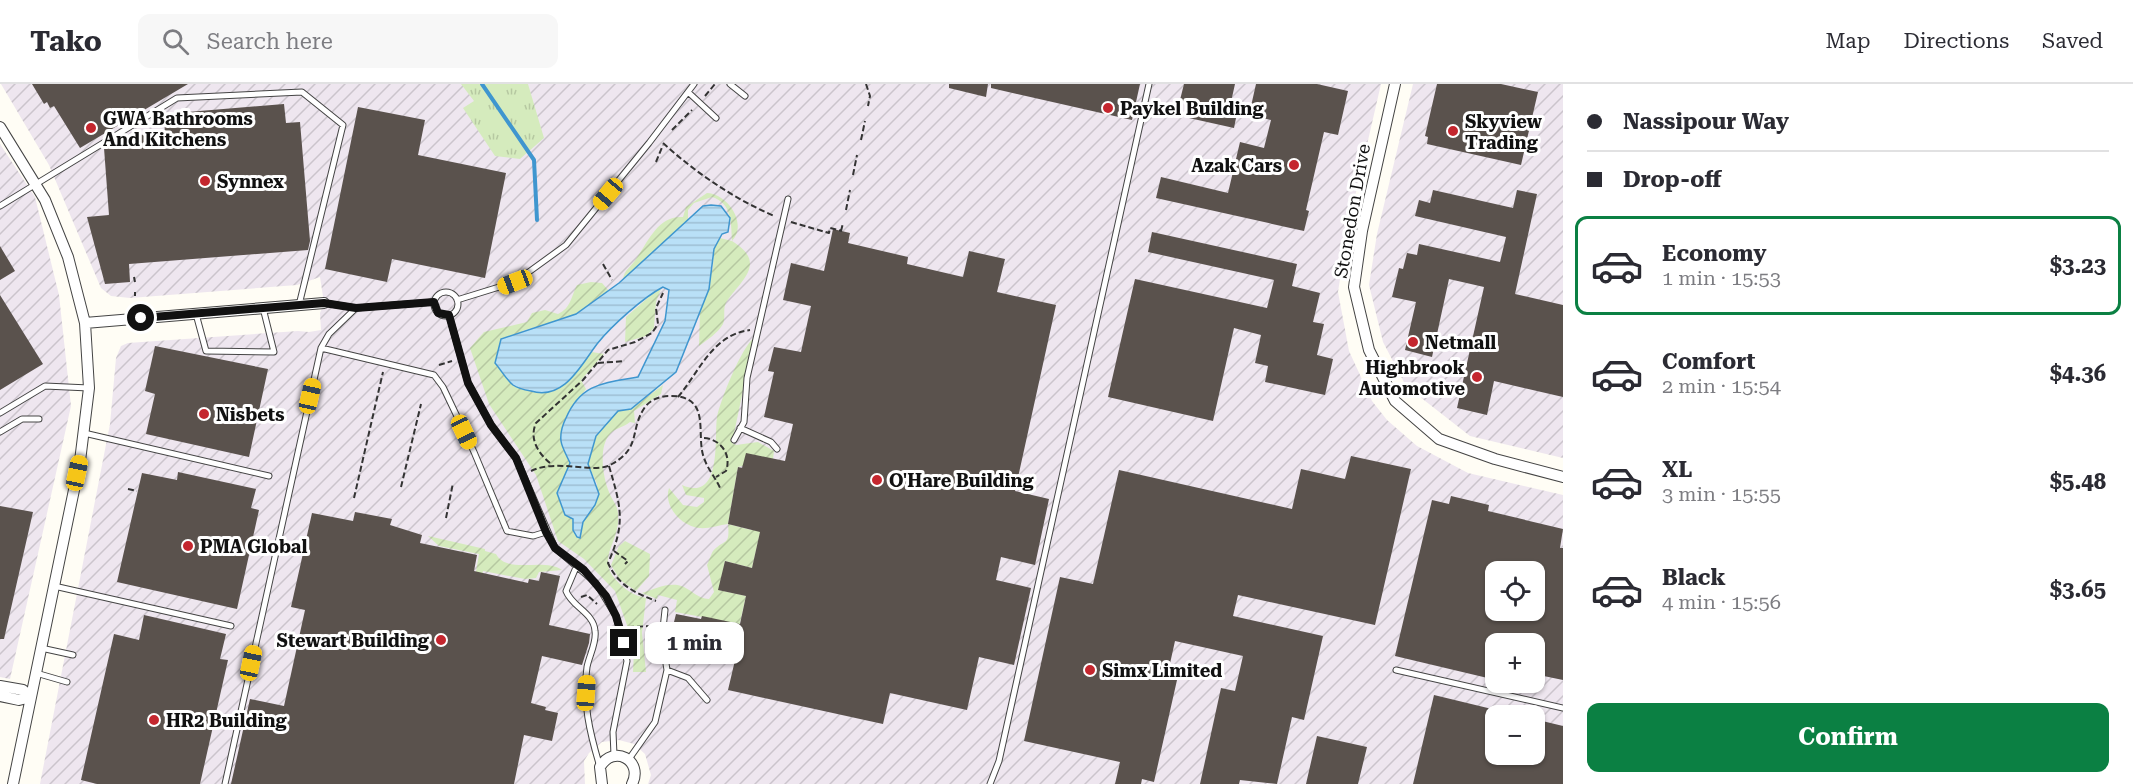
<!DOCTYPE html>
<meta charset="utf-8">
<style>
body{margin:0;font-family:"Roboto Serif",serif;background:#f7f7f7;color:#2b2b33;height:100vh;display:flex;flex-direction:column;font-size:22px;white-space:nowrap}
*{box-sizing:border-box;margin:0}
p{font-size:20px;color:#7c7c81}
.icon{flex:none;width:33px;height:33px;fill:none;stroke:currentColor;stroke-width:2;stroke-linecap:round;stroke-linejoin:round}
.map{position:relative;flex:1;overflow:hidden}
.panel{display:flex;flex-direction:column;background:#fff;width:570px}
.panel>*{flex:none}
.hud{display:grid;align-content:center;height:132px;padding:0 24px;background:#fff}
.fabs{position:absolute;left:1485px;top:477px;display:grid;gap:12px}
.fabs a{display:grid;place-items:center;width:60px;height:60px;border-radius:12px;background:#fff;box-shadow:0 2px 4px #0004;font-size:30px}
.end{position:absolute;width:27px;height:27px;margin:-14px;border:8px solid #111;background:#fff;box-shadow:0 0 0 3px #fff}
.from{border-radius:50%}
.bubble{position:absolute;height:42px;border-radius:12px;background:#fff;box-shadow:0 2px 4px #0004;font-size:20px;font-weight:700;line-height:42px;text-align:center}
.car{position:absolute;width:18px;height:36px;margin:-18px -9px;border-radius:8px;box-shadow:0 0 4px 2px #0007;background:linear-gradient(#f5c518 24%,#345 0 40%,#f5c518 0 76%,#345 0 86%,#f5c518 0)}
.hud b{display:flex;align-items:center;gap:21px;height:57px;font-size:22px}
.hud b+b{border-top:2px solid #e1e1e2}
.hud i{width:15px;height:15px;background:#2b2b33}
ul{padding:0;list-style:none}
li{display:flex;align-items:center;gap:18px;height:99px;margin:0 12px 9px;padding:0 12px;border:3px solid transparent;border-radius:12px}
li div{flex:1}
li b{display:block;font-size:22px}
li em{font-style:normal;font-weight:700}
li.on{border-color:#0b8043}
li>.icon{width:54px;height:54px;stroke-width:1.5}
.button{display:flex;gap:12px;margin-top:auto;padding:12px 24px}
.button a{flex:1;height:69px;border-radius:12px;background:#0b8043;color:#fff;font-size:24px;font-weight:700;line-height:69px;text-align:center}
header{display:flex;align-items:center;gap:36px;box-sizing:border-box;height:84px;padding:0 30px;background:#fff;border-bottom:2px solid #e1e1e2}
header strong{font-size:28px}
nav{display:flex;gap:33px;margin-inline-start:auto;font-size:21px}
.search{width:420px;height:54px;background:#f7f7f7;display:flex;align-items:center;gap:15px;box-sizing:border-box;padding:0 21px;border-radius:12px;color:#7c7c81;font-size:22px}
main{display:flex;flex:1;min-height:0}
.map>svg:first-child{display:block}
.industrial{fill:url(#industrial-furrows);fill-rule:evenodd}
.grass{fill:url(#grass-tufts)}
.garden{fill:url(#garden-furrows)}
.water{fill:url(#water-rules);stroke:#3f96cf;stroke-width:1.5}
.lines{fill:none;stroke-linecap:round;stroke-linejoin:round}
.stream{stroke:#3f96cf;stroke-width:4}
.building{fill:#5a524d;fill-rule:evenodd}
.lane-casing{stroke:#444;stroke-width:7}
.street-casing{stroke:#444;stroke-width:12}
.path{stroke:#333;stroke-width:2;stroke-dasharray:6 3;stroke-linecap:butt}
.lane{stroke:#fff;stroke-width:5}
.street{stroke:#fff;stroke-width:10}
.route{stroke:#111;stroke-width:8}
.poi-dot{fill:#c4262e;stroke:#fff;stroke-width:2}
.labels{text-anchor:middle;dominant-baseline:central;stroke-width:6;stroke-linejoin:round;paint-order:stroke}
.poi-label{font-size:18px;font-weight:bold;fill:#111;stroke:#fff;text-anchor:start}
.street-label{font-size:18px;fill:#111;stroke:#fff}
</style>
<header>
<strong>Tako</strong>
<div class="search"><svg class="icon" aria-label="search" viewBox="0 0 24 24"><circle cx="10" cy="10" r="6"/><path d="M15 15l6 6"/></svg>Search here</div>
<nav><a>Map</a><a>Directions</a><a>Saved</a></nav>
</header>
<main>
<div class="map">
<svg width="1563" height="700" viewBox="0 0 1563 700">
<defs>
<pattern id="industrial-furrows" width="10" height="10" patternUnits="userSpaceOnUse" patternTransform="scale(1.5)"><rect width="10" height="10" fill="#eee6ef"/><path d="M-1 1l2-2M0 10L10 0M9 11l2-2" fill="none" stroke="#cbc4cc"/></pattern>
<pattern id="grass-tufts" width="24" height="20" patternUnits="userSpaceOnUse" patternTransform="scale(1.5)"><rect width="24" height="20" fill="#d5ebbd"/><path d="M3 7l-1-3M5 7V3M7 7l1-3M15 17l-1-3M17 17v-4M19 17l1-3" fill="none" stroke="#b6c8a1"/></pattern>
<pattern id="garden-furrows" width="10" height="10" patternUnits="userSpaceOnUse" patternTransform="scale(1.5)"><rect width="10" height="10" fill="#d5ebbd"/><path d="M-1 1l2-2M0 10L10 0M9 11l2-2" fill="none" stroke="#b6c8a1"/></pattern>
<pattern id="water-rules" width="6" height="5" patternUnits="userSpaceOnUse" patternTransform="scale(1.5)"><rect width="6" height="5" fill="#b9e0f7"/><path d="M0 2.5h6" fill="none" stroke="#9ebfd3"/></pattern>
</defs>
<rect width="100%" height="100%" fill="#fffdf5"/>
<path class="industrial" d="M1,0H1381L1348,143L1338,208L1349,267L1372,317L1387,336L1417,362L1468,389L1563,411V700H648L651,691L645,670L634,660L619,656L602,658L589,669L584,677L585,700H40L110,340L116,274L121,262L128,259L298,247L309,248L321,246L320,229L324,219L320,193L297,201L130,214L111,212L101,204L49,81ZM1496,488H1534V526H1496ZM1496,560H1534V598H1496ZM1496,632H1534V670H1496Z
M1413,0H1563V374L1470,352L1406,302L1383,258L1369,201L1377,150Z
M0,60L35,113L59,211L71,322L10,595L0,593Z"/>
<path class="grass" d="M461,0H528L544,54L520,75L495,72L463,24L474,17Z"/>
<path class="garden" d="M707,109C728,110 748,140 732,157C768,179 741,196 727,217C722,224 726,232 723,240C718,249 707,256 699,262L700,227L713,183L714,165L720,154L732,157C731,139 732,119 712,113L694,119L688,126V136L681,144L623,195C624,186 631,183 636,175C648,158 658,131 683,133L686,123Z
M591,198L602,199L609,207L576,231L522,247L514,302C558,316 566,301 592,268L604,270L581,296L586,305C564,335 555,341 570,378L557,409L573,435V446L580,454L583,438L595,421L597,400L588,380L596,352L618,327L631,325L663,301L661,310L634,327L635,339L630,338C624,343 615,344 610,350C598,363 603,394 609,408C612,416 618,422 618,430C621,459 594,474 618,498C625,506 635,512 646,514L642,549L646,588H633L634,568L628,544L615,507L584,475L558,457L536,391L489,320L470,264L484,248L527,238L532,229L545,226L558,230C571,224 571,213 577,201Z
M659,204L661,205L656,218L654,244L646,252L625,258L626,233Z
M754,254L732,359L736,361L758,358L774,367L773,375L738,383L728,440L751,446L762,440L752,484L725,477L719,506L746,512L739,543L724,537L675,528L677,516L658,511L657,515L642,509C655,505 670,497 684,503C694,508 697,514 709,515L714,508L707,481C709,477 711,470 713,467C725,454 730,463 728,440C719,441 709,445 699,444C681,442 663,422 669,404L683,421L697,423L704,418V414L686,411L682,401C723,419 714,353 717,333C720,317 742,262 754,254Z
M428,452L485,465V467L496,470C507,491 544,473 562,486L539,488L536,494L525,495L483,487L480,501L474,499L479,470L439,462Z
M625,457L650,470L649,492L636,507L620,496L611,481L619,462Z"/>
<path class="water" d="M711,121L721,122L730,134L728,148L722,150L714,165L709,205L676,288L631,325L618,327L596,352L588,380L599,410L595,421L583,438L580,454L577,453L573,446V435L565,431L557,409L570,379C567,372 562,364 561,357C560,349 563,340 566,334C581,299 604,299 638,293L665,237L669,206L663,203C644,213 612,241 597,260C581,281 564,317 531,307C525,306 517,304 513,301C506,295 501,286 495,279L501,255L576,230L619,199L703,122Z"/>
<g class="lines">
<path class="stream" d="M482,0L534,76L537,136"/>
</g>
<path class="building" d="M32,0H188L80,64L54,22L50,24L47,18L44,20Z
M949,0H988L986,13L949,4Z
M991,0H1140L1132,36L991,4Z
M1184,0H1235L1229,27L1237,29L1234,44L1189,34L1193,19L1180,16Z
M1256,0H1317L1348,7L1338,51L1324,48L1306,126L1309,127L1304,147L1156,114L1161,93L1228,109L1240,58L1264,64L1271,36L1249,31Z
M1437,0H1501L1538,8L1521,81L1427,60L1428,53L1425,52Z
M284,20L286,39L300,38L310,157L308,166L129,180L130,198L105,200L87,133L109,131L104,64L124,52L165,49L164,30Z
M358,23L425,36L418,71L506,89L485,194L392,175L387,198L325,185Z
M1433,106L1513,124L1517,106L1537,110L1515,210L1563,221V313L1494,297L1487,331L1457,324L1484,203L1449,195L1432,273L1405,266L1416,218L1392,213L1399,184L1403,185L1407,169L1417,171L1419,160L1500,178L1506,153L1415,132L1419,116L1430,119Z
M833,145L850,149L848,159L908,173L907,180L963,193L969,167L1005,175L997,208L1056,221L1015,407L1049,415L1035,481L1001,473L996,496L1031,504L1014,581L979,573L967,626L890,609L883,640L728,606L736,572L669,558L676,530L701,535L702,532L740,540L746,512L718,506L725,477L752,484L760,448L728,440L738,383L742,384L746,369L785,377L793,340L764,333L774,288L768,287L774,263L801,268L811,222L783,216L791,179L824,187Z
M1152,148L1297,180L1292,202L1320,209L1313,238L1324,240L1317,271L1333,275L1325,311L1265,298L1268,282L1255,279L1261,251L1234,244L1213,337L1108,313L1135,195L1267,224L1274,196L1148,168Z
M0,162L15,187L0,196Z
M0,211L43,280L0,306Z
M155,262L268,285L249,373L146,350L155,310L145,307Z
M1351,372L1411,385L1375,541L1238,511L1233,532L1323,552L1304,636L1292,633L1277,700L1240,696L1239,700H1200L1221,604L1235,607L1243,572L1175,557L1167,593L1177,596L1154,698L1142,695L1141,700H1115L1120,678L1024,657L1060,493L1093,500L1119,386L1292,425L1301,385L1345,395Z
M178,388L256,405L251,424L259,426L237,525L117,498L142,389L177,396Z
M1451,412L1489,421L1488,427L1563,445L1560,464H1563V596L1534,590V560H1496V596L1395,572L1432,416L1449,420ZM1496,488H1534V526H1496Z
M0,422L33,428L4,555H0Z
M355,428L392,435L390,441L422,451L420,459L477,471L474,487L528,499L529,495L539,497L541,488L560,492L549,541L590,550L589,559L582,581L542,572L531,619L546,623L545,626L558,629L552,657L524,651L514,700H231L250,615L284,622L305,526L291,523L312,429L353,437Z
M144,531L226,550L220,575L228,576L200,700H97L81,696L114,550L139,556Z
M1434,611L1496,626V670H1534V635L1563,642V700H1413Z
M1317,652L1367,663L1358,700H1306Z"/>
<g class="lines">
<g class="lane-casing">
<path id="lane" d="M730,0L745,12
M688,8L716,34
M0,122L177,14L302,8L343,41L299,221
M434 220a12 12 0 1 1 24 0a12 12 0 1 1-24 0Z
M457,216L515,198L566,161L649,59L694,0
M324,219L356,224L434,218
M196,230L206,267L274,268L263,224
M449,231L468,299L491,341L516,374L555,464L596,499L616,532L627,577L613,648L614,671
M321,264L434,291L443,303L474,368L507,447L533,452L546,448
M0,329L45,302L89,304
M740,344L771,358L777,365
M0,348L22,335H39
M84,349L269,392
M734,356L744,338L747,294L788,115
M577,481L566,507C572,523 594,529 595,547C597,558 589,572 587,583C582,617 590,650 600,683
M54,502L231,542
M665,526L662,554L667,586
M41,564L73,571
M1396,586L1563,624
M36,589L67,598
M629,675L655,638L667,586L688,594L707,616
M225,700L321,264L329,250L356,224
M990,700L999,677L1149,0"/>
</g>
<g class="street-casing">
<path id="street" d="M1395,0L1362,147L1354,203L1369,266L1395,317L1439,355L1495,375L1563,393
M0,43L45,116L68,173L85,239L89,304L80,377L13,700
M85,239L324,219
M0,602L23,606L31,613L19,616L0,612
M602,700L600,683C613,660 644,676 632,700"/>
</g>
<path class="path" d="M866,0L870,12L868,22
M705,12L715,0
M672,46L692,26
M861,56L865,37
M663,59C696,89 733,114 774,132
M656,78L663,61
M853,91L857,71
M846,126L850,106
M791,138L829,149L830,144L842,147
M841,147L843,139
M603,180L612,196
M134,193L135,198
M135,208V212
M598,279L625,277
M439,281L452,277
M678,313C700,287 712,251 750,246
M704,354C720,355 732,370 726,387L716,393
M550,379C538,369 529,355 536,339L583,296L608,266L635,258L652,249L658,240L656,224L663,209
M609,382C621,423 626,439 608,479C618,501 635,509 656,517
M531,387C557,374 595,391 612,380C642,363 629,346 645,323C650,316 660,312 669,312C713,311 695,351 704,374C708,386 716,394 721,406
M401,403L421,320
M128,405L137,407
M354,414L383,288
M446,434L453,399
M614,467L628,477L625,480
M581,513L587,511L597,520
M628,543L652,542"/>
<use href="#lane" class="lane"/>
<use href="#street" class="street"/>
</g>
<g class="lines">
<path class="route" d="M141,234L324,219L356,224L434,218L438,229L449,231L468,299L491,341L516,374L546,448L555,464L584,486L606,512L616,532L624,559"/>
</g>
<g class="poi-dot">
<circle cx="1108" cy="24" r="6"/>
<circle cx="91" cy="44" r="6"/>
<circle cx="1453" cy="47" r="6"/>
<circle cx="1294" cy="81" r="6"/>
<circle cx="205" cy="97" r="6"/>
<circle cx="1413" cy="258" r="6"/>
<circle cx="1477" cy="293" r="6"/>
<circle cx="204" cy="330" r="6"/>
<circle cx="877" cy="396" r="6"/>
<circle cx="188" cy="462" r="6"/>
<circle cx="441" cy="556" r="6"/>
<circle cx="1090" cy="586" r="6"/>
<circle cx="154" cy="636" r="6"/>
</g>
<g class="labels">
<g class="poi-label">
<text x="1120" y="24">Paykel Building</text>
<text x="103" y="34">GWA Bathrooms<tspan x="103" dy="21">And Kitchens</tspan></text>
<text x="1465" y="37">Skyview<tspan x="1465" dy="21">Trading</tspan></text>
<text x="1282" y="81" text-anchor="end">Azak Cars</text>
<text x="217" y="97">Synnex</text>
<text x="1425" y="258">Netmall</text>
<text x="1465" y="283" text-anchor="end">Highbrook<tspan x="1465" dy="21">Automotive</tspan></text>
<text x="216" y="330">Nisbets</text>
<text x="889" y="396">O'Hare Building</text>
<text x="200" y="462">PMA Global</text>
<text x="429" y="556" text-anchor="end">Stewart Building</text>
<text x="1102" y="586">Simx Limited</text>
<text x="166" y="636">HR2 Building</text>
</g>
<g class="street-label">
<text transform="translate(1352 127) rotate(-80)">Stonedon Drive</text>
</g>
</g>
</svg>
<div class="fabs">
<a><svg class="icon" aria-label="locate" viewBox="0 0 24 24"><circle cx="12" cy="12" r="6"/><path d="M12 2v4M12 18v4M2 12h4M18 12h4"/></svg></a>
<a>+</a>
<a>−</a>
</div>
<i class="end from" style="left:141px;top:234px"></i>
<i class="end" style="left:624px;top:559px"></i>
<div class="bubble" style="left:645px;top:538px;width:99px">1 min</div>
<i class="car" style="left:608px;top:110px;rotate:220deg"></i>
<i class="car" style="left:515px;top:198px;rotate:249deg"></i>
<i class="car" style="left:310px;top:312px;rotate:13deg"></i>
<i class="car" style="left:464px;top:348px;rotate:155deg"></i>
<i class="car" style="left:77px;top:389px;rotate:12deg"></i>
<i class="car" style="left:251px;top:579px;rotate:12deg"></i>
<i class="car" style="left:586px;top:609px;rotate:4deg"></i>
</div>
<section class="panel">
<div class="hud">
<b><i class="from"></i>Nassipour Way</b>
<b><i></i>Drop-off</b>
</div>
<ul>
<li class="on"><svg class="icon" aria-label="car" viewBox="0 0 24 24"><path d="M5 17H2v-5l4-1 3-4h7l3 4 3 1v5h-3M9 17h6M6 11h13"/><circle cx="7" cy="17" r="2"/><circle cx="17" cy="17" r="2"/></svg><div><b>Economy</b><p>1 min · 15:53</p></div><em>$3.23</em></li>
<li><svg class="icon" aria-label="car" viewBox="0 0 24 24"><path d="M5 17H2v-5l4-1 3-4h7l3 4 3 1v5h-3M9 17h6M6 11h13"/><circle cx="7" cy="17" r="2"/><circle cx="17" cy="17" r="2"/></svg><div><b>Comfort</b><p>2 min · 15:54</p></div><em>$4.36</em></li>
<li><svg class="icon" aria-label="car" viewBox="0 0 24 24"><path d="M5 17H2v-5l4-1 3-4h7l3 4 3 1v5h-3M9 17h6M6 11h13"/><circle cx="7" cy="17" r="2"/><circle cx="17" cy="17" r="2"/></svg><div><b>XL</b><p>3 min · 15:55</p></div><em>$5.48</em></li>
<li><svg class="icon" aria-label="car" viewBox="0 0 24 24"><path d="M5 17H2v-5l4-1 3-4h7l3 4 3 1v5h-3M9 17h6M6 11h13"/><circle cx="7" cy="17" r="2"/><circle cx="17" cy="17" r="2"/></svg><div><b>Black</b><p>4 min · 15:56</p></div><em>$3.65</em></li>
</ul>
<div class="button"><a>Confirm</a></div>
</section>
</main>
